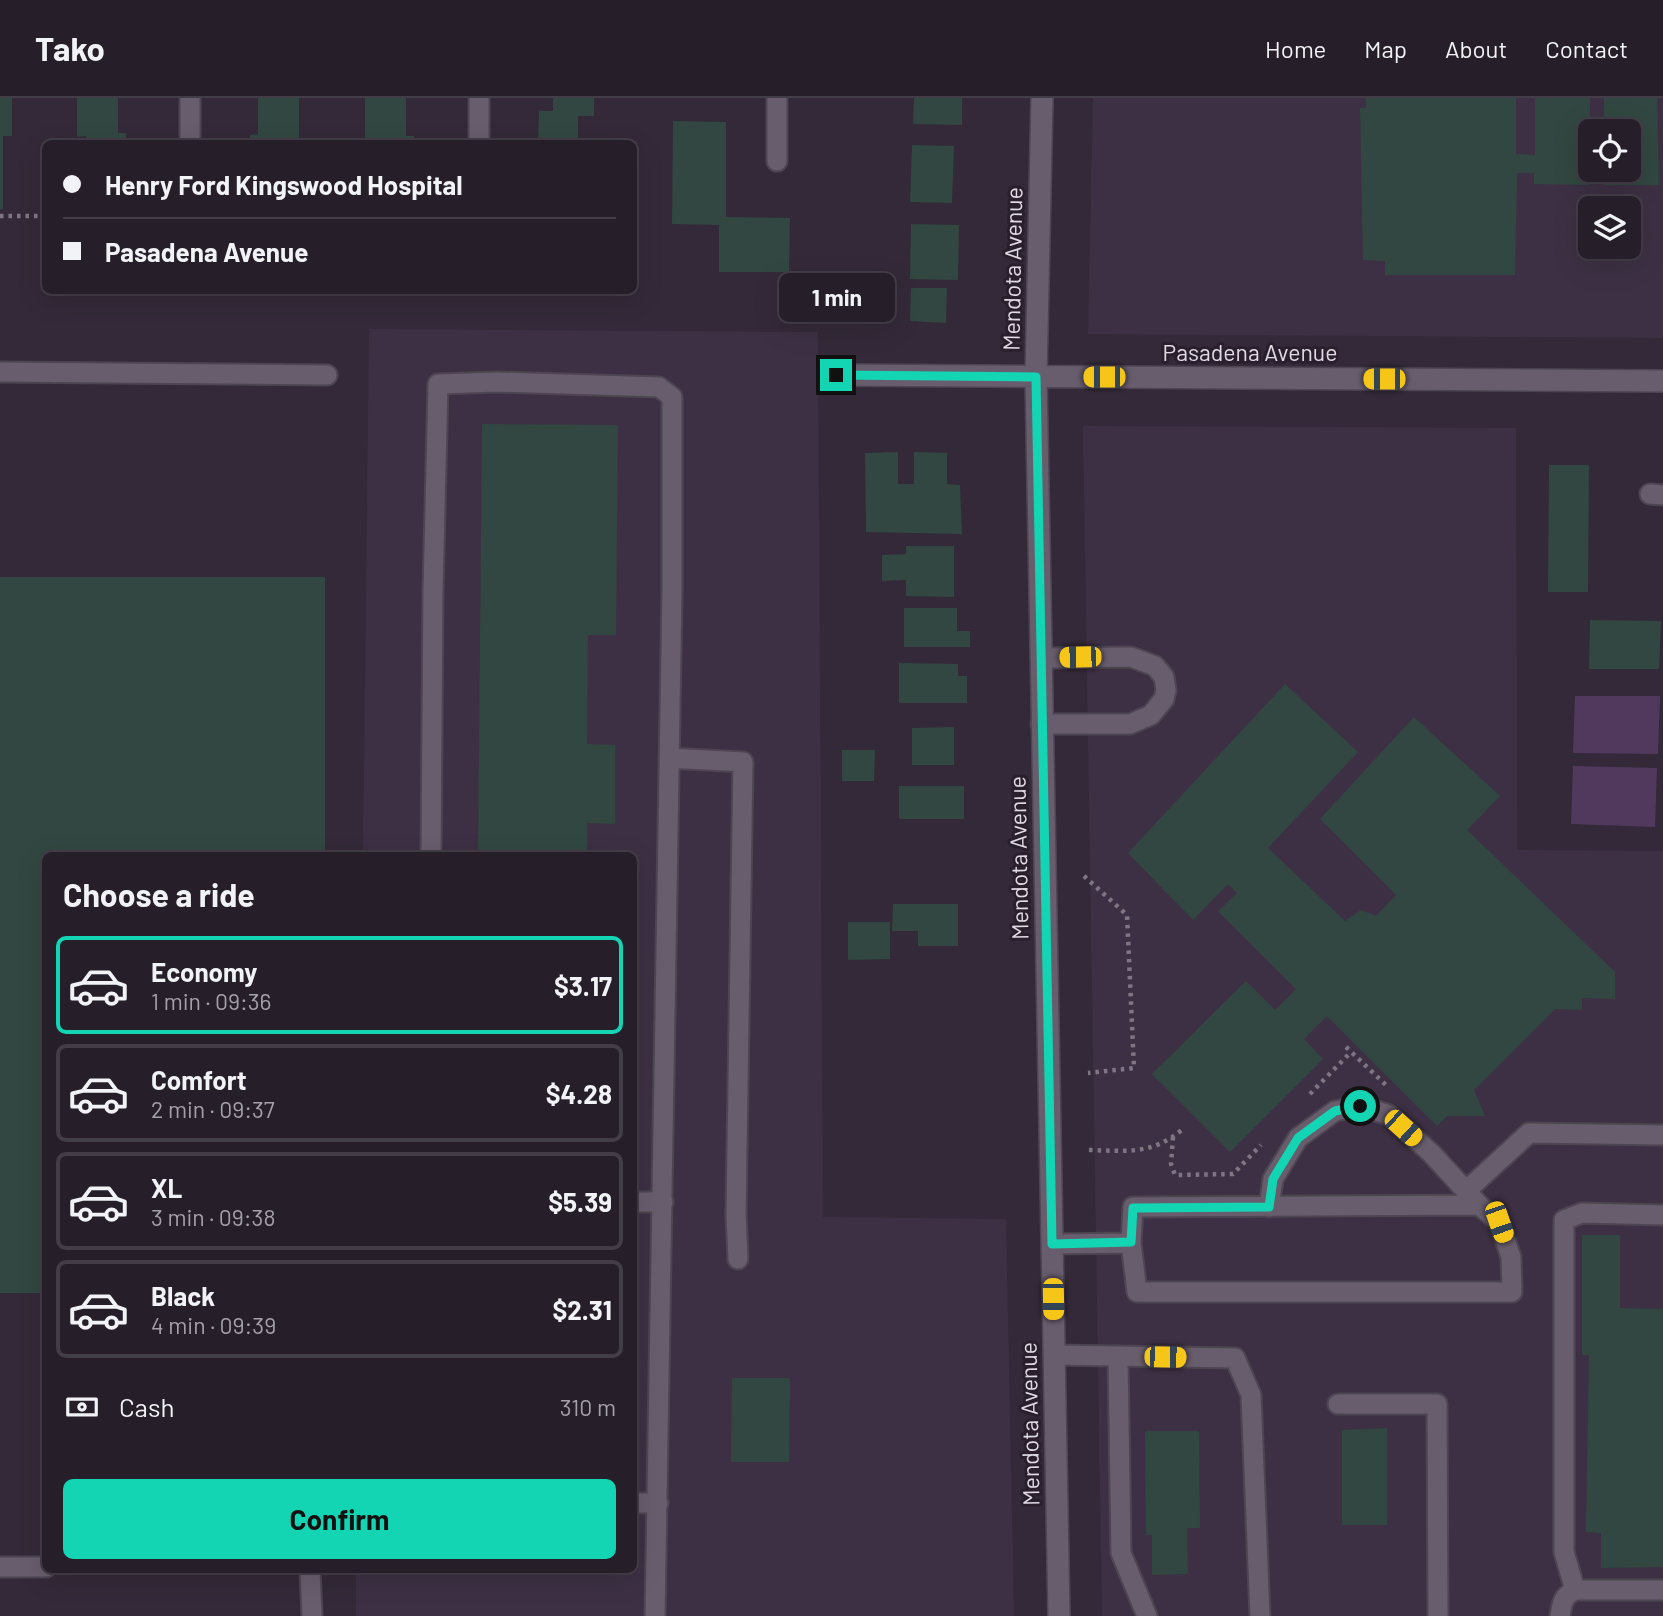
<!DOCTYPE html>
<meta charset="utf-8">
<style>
body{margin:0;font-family:Barlow,sans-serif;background:#322c36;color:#f1f3f6;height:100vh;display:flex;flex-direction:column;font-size:26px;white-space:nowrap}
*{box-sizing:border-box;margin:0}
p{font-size:23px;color:#a4a2a8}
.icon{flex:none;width:38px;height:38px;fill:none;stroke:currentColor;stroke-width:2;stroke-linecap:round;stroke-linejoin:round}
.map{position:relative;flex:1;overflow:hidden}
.side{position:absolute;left:42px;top:754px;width:595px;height:721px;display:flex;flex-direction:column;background:#261f2a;border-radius:10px;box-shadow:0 7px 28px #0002,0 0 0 2px #423d47}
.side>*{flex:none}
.guide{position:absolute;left:42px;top:42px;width:595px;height:154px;border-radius:10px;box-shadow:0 7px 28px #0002,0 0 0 2px #423d47;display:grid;align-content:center;height:154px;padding:0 21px;background:#261f2a}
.controls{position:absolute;left:1578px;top:21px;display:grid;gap:14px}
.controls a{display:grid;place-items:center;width:63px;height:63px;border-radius:10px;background:#261f2a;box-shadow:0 7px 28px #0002,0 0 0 2px #423d47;font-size:35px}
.end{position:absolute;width:32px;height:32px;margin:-16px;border:9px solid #13d5b3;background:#111;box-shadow:0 0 0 4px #111}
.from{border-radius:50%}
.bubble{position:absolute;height:49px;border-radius:10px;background:#261f2a;box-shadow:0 7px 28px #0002,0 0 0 2px #423d47;font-size:23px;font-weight:700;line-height:49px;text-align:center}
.car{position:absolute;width:21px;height:42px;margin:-21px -10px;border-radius:9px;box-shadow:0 0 5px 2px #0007;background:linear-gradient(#f5c518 24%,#345 0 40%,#f5c518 0 76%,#345 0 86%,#f5c518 0)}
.guide b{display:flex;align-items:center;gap:24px;height:66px;font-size:26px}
.guide b+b{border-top:2px solid #423d47}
.guide i{width:18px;height:18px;background:#f1f3f6}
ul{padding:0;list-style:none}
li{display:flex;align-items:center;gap:21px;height:98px;margin:0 14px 10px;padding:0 7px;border:4px solid #423d47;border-radius:10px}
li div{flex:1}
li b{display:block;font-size:26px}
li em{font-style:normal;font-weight:700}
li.on{border-color:#13d5b3}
li>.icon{width:63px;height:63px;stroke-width:1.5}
h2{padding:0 21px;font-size:32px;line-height:84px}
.pay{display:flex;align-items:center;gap:18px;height:77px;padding:0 21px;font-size:26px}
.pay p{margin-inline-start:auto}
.primary-button{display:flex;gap:14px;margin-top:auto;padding:14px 21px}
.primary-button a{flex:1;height:80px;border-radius:10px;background:#13d5b3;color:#111;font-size:28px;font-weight:700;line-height:80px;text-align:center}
header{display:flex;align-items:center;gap:42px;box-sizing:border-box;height:98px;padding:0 35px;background:#261f2a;border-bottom:2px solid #423d47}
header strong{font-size:33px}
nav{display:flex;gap:38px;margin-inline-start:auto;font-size:24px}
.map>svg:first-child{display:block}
.built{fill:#3d3044;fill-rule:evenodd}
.green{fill:#51395d}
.building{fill:#324741}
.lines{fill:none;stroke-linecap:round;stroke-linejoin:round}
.lane-casing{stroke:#4d4652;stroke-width:23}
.street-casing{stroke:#4d4652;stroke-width:24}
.path{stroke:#7f7683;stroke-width:4.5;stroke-dasharray:3.5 5;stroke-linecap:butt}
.lane{stroke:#685d6d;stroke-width:19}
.street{stroke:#685d6d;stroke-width:21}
.route{stroke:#13d5b3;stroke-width:9}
.labels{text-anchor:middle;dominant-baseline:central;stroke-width:6;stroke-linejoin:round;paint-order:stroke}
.street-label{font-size:23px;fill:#e0dae4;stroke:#291f2d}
</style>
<header>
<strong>Tako</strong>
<nav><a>Home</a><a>Map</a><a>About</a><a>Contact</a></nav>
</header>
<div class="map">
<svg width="1663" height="1518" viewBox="0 0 1663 1518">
<rect width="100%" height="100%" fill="#332938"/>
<path class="built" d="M1093,0H1663V240L1088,236ZM1591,33H1629V72H1591ZM1591,110H1629V149H1591Z
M369,231L818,234L823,1119L1006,1121L1014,1518H356V1472H634V758H363Z
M1083,328L1516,330L1517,752L1663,753V1518H1102Z"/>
<path class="green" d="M1575,598H1660L1658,656L1573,655Z
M1573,668L1657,670L1655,729L1571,726Z"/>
<path class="building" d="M0,0H12V38H3V111H0Z
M77,0H118V35H126V46H85L86,38L77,39Z
M258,0H299V41H291V46H250V37L258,36Z
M365,0H406V38H414V46H373V42H365Z
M553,0H594V18H578V46H538L539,13H553Z
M914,0H962V27L913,26Z
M1366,0H1516V56L1535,57V0H1590V87L1534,86V75H1517L1515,177H1385V163L1363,162L1360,10H1366Z
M1604,0H1657L1659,87H1604V72H1629V33H1604Z
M673,23L726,24V119L790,120L789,174H719V127L672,126Z
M912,47L954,48L952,105L910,104Z
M911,126L959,127L958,182L910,181Z
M911,190H947L946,225L910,223Z
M482,326L618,327L616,537H588L587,646L615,647V726L587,725V758H478Z
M898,354V386H914V354L947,355V386L960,387L962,436L866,434L865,355Z
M1549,367H1589L1588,494H1548Z
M906,448H954V499L906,498V482L882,483V457L906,456Z
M0,479H325V758H46V1195H0Z
M904,510H957V533H970V549H904Z
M1590,522L1661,523L1659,571H1589Z
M899,565L958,566V578H967V605H899Z
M1285,586L1358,654L1268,750L1345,823L1361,812L1376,818L1396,797L1320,721L1414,619L1500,698L1467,732L1615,874V901L1582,900V912L1555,911L1474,992L1485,1018H1447L1437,1028L1327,918L1304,941L1323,961L1230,1054L1152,976L1246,883L1275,912L1296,891L1218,813L1237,795L1228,786L1193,822L1128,755Z
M954,629V667H912V630Z
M842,652H875L874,683H842Z
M899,688H964V721H899Z
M893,806H958V848H918V833H892Z
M848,824H890V861L848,862Z
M1582,1137H1620V1210L1663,1211V1469L1601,1470V1435L1586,1434L1589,1257H1582Z
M732,1280H790L789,1364H731Z
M1387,1330V1427H1342V1332Z
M1145,1333H1199L1200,1430H1187L1188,1476L1152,1477V1437H1146Z"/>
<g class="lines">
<g class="lane-casing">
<path id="lane" d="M190,46V0
M479,46V0
M777,63V0
M0,274L327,277
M1650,396L1663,397
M1041,560L1131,559L1155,568L1164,579L1166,592L1164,601L1151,617L1130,626H1041
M669,660L743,664L736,1116L738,1161
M431,758L433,494L438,286L497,284L659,289L672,299V492L655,1518
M1466,1093L1529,1035L1663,1037
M634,1104H663
M1269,1109L1273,1081L1298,1040L1335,1013L1361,1008L1389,1017L1431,1055L1479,1107
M1052,1146L1131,1145L1133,1109L1479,1107L1499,1124L1511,1159L1512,1194H1137L1131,1145
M1055,1257L1235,1260L1251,1297L1260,1518
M1118,1258L1121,1455L1147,1518
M1338,1306H1437L1438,1518
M634,1405H658
M0,1469H46
M310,1472L312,1518
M1575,1492L1564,1454V1122L1582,1115L1663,1117
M1560,1518C1562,1505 1563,1498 1575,1492H1663"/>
</g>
<g class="street-casing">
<path id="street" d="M1042,0L1036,279L1059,1518
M837,277L1663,283"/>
</g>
<path class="path" d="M0,118H46
M1084,778L1127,817L1134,970L1088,975
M1346,949L1386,987
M1310,996L1351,954
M1173,1039L1171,1066L1175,1077L1233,1076L1261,1047
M1089,1052C1128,1053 1152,1057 1183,1031"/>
<use href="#lane" class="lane"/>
<use href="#street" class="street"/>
</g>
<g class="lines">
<path class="route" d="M836,277L1036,279L1052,1146L1131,1144L1133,1110L1269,1109L1273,1081L1298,1040L1335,1013L1360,1008"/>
</g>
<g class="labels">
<g class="street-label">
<text transform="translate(1012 171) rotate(-89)">Mendota Avenue</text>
<text x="1250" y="254">Pasadena Avenue</text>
<text transform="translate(1018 760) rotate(-91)">Mendota Avenue</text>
<text transform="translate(1029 1326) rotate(-91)">Mendota Avenue</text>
</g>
</g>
</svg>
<div class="controls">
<a><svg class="icon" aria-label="locate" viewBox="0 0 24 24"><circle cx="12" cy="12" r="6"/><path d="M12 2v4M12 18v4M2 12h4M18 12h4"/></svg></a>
<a><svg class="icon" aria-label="layers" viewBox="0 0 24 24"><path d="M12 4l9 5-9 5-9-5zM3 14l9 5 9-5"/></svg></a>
</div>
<i class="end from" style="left:1360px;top:1008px"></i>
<i class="end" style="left:836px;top:277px"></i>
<div class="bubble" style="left:779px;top:175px;width:116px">1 min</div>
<i class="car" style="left:1104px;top:279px;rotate:270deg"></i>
<i class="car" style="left:1384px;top:281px;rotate:270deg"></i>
<i class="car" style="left:1080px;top:559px;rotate:269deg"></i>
<i class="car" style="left:1403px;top:1030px;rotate:132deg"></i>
<i class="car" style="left:1499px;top:1124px;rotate:161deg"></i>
<i class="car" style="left:1053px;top:1201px;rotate:179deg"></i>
<i class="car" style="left:1165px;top:1259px;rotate:91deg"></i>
<div class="guide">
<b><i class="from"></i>Henry Ford Kingswood Hospital</b>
<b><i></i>Pasadena Avenue</b>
</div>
<section class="side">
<h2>Choose a ride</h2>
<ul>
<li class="on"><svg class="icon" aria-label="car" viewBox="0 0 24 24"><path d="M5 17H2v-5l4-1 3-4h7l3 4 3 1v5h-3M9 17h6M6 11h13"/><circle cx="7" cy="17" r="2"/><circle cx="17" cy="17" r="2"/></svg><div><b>Economy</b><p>1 min · 09:36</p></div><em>$3.17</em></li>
<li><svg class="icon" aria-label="car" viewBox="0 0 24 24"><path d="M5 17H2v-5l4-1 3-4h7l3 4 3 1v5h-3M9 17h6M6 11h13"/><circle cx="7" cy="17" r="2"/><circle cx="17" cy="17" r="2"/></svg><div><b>Comfort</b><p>2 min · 09:37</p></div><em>$4.28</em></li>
<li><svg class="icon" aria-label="car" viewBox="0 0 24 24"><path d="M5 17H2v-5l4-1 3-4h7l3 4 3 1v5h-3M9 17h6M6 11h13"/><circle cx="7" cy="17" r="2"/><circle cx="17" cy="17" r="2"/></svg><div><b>XL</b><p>3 min · 09:38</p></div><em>$5.39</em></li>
<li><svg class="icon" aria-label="car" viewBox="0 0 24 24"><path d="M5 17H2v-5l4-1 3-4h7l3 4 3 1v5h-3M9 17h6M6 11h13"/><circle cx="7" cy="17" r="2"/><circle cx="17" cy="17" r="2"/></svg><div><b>Black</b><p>4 min · 09:39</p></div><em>$2.31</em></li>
</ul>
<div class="pay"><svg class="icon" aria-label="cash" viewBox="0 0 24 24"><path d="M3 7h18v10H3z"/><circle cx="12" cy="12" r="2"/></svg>Cash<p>310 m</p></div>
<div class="primary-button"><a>Confirm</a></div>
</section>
</div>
